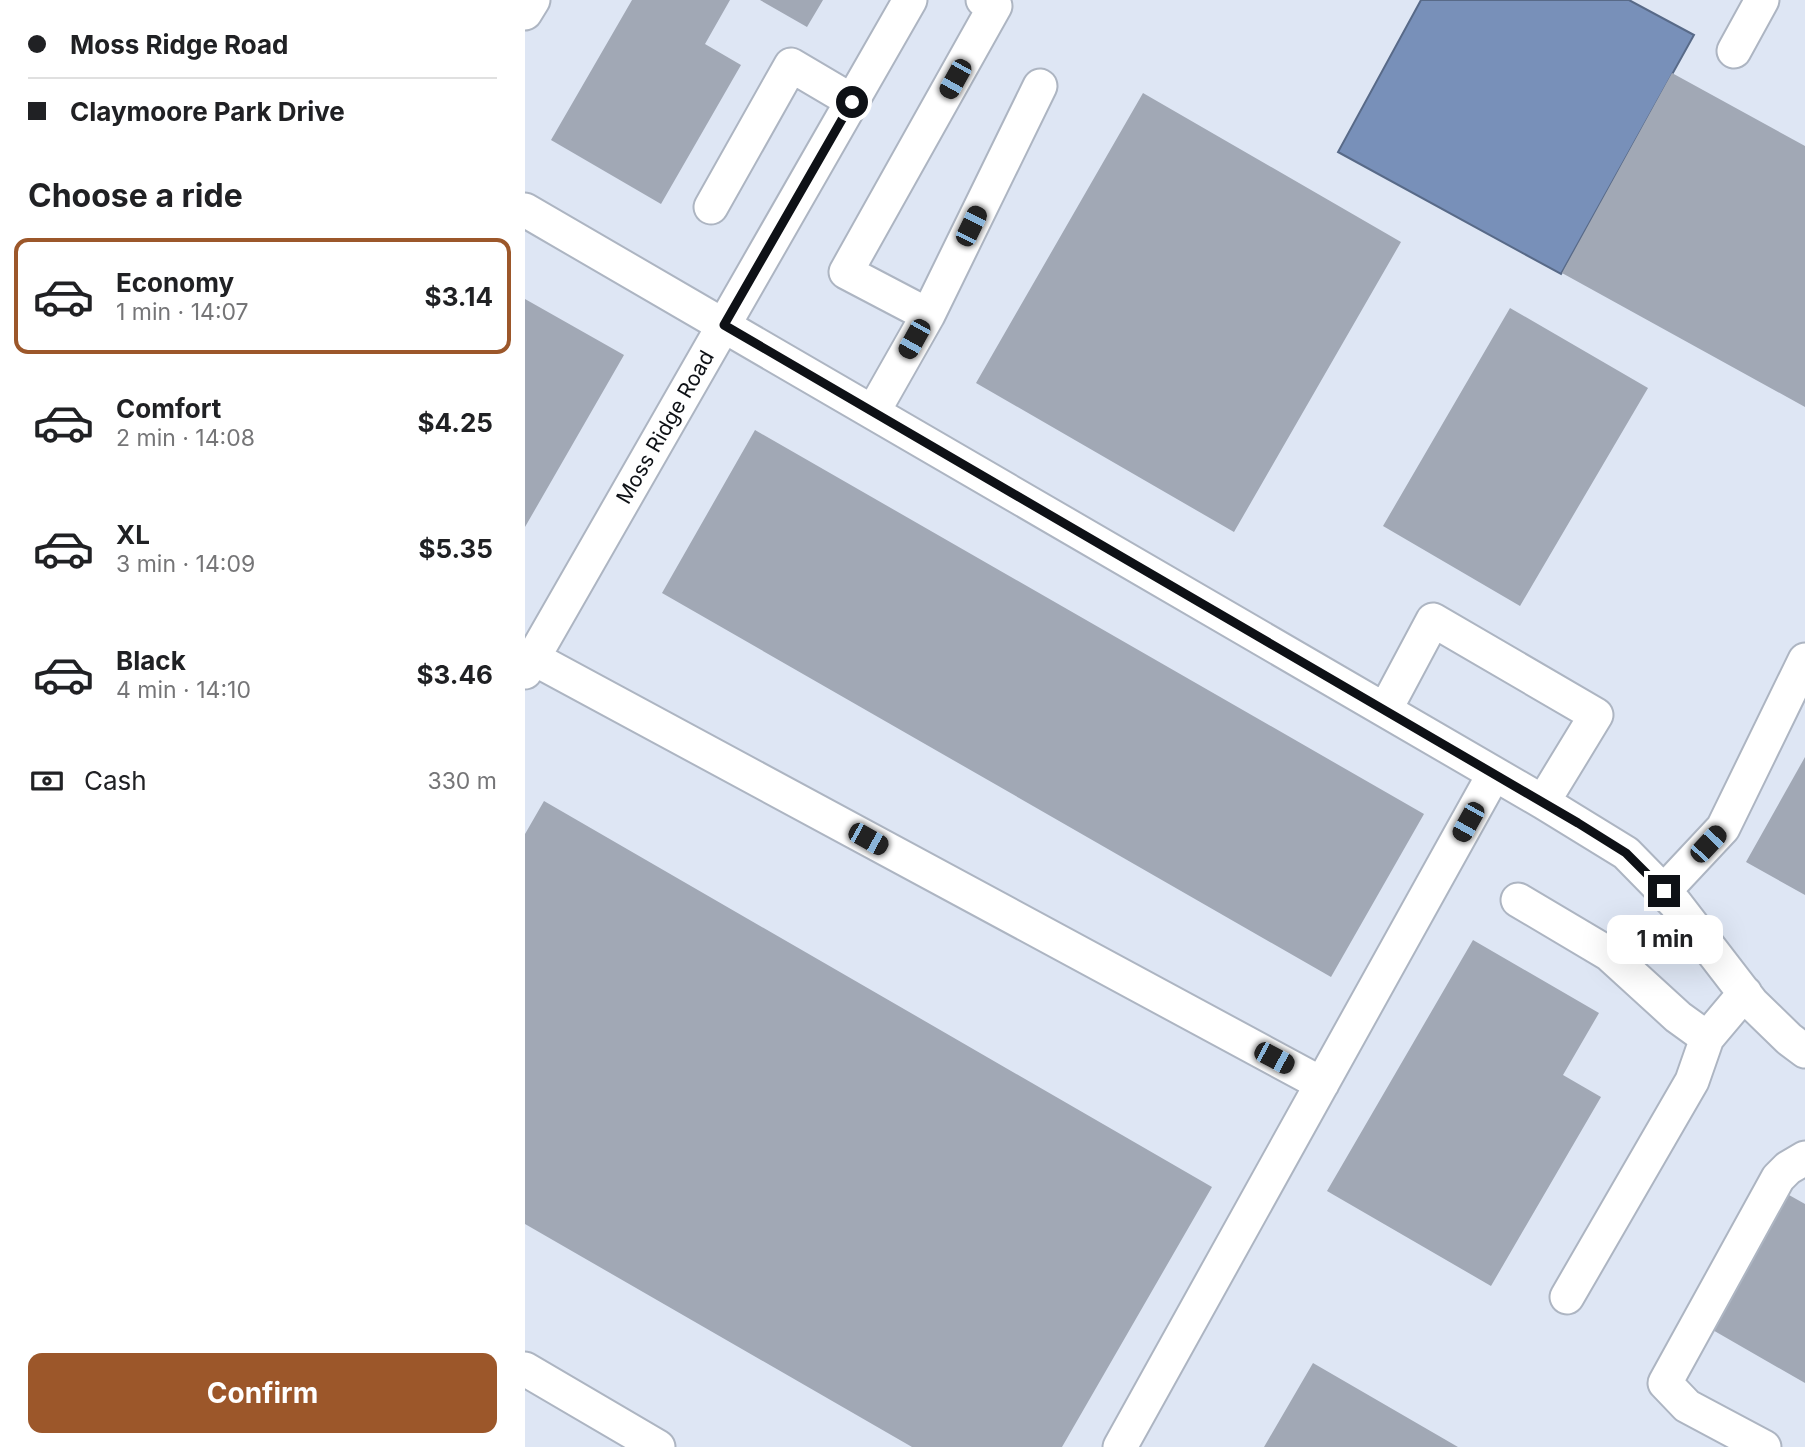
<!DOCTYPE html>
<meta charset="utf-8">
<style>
body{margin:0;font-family:Inter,sans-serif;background:#f6f6f6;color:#202124;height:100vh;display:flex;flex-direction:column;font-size:26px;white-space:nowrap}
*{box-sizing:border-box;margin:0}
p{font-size:23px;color:#757577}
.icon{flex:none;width:38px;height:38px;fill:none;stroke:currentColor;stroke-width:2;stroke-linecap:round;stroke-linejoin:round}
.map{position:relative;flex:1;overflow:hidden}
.panel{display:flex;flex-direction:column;background:#fff;width:525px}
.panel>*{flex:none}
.top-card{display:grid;align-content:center;height:154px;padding:0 28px;background:#fff}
.end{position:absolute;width:32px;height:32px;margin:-16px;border:9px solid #0e1116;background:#fff;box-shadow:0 0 0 4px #fff}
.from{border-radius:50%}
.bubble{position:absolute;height:49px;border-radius:14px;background:#fff;box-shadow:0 7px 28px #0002;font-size:23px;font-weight:700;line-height:49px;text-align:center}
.car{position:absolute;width:21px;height:42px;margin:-21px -10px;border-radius:9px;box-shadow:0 0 5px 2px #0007;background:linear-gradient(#222 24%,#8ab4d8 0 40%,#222 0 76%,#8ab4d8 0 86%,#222 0)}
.top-card b{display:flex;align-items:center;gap:24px;height:66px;font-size:26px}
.top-card b+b{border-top:2px solid #e0e0e0}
.top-card i{width:18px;height:18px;background:#202124}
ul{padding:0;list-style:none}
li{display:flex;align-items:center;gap:21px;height:116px;margin:0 14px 10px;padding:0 14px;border:4px solid transparent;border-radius:14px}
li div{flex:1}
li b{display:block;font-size:26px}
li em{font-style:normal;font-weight:700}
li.current{border-color:#9c572a}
li>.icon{width:63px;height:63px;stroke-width:1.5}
h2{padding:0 28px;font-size:32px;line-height:84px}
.pay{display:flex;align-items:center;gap:18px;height:77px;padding:0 28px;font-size:26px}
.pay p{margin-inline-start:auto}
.cta{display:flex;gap:14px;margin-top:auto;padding:14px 28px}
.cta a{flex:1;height:80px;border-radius:14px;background:#9c572a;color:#fff;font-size:28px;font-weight:700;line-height:80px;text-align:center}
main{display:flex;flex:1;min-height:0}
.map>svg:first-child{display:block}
.water{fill:#7890b9;stroke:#586a88;stroke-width:2}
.building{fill:#a1a8b5}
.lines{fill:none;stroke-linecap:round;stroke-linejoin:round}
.minor-casing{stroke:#adb5c2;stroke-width:37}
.minor{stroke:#fff;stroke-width:33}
.route{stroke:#0e1116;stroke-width:9}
.labels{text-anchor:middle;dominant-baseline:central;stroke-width:7;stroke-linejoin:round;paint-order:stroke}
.street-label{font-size:21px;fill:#0e1116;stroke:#fff}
</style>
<main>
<section class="panel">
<div class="top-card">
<b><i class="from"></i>Moss Ridge Road</b>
<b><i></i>Claymoore Park Drive</b>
</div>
<h2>Choose a ride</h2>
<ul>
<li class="current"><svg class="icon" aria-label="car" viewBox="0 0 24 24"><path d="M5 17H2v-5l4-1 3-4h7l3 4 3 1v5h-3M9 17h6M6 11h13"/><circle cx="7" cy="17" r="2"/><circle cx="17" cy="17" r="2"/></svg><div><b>Economy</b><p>1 min · 14:07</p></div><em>$3.14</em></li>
<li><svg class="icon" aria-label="car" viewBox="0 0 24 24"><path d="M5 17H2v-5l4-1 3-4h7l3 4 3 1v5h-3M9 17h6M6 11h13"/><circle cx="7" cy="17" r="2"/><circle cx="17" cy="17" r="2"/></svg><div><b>Comfort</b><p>2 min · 14:08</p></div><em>$4.25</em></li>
<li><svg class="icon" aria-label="car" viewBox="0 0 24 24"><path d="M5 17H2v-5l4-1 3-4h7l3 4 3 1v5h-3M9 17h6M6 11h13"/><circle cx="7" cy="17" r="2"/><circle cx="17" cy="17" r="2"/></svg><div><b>XL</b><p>3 min · 14:09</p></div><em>$5.35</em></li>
<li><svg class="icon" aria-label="car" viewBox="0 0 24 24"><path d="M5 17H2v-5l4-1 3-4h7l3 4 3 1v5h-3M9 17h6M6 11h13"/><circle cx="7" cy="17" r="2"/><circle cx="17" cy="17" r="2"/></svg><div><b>Black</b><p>4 min · 14:10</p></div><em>$3.46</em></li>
</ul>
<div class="pay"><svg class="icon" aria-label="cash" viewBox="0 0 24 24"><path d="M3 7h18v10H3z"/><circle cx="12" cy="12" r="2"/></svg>Cash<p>330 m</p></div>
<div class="cta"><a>Confirm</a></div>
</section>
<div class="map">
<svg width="1280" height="1447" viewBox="0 0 1280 1447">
<rect width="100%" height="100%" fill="#dee6f4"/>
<path class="water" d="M896,0H1104L1169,35L1036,274L813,152Z"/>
<path class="building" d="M107,0H205L180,44L216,65L136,204L26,140Z
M235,0H298L282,27Z
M1147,73L1280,146V407L1037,273Z
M618,93L876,242L709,532L451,383Z
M0,299L99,355L0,527Z
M985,308L1123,388L995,606L858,526Z
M230,430L899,814L806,977L137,593Z
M1280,757V895L1221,862Z
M19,801L687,1187L537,1447H387L0,1224V834Z
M948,940L1074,1013L1038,1075L1076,1097L966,1286L802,1191Z
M1264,1195L1280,1204V1383L1186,1329Z
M788,1363L933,1447H739Z"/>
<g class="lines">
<g class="minor-casing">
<path id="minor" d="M0,13L8,0
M1209,51L1237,0
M186,207L266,65L327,101
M0,210L1018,802L1101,853L1150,903L1227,1003L1264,1039L1280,1051
M403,315L515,86
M348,412L403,315L321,272L470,6L458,0
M8,658L797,1084
M0,672L385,0
M860,710L908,620L1071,715L1018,802
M1139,891L1198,828L1280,660
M993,900L1084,954L1153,1017L1182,1038
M1042,1297L1167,1081L1182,1038L1220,993
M0,1369L133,1447
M595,1447L969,774
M1239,1447L1162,1406L1140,1383L1253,1178L1263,1168L1280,1158"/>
</g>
<use href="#minor" class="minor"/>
</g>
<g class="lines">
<path class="route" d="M327,102L199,325L1053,823L1101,853L1139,891"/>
</g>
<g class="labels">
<g class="street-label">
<text transform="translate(140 427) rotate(-60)">Moss Ridge Road</text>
</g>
</g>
</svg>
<i class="end from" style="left:327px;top:102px"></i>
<i class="end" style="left:1139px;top:891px"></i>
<div class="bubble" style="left:1082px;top:915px;width:116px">1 min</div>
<i class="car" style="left:430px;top:79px;rotate:209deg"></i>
<i class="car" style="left:446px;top:226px;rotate:26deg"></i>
<i class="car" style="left:389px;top:339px;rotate:209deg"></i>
<i class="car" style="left:943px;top:822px;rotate:209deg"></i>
<i class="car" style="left:343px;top:839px;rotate:119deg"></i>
<i class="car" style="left:1183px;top:844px;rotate:43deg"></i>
<i class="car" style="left:749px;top:1058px;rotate:118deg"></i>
</div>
</main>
